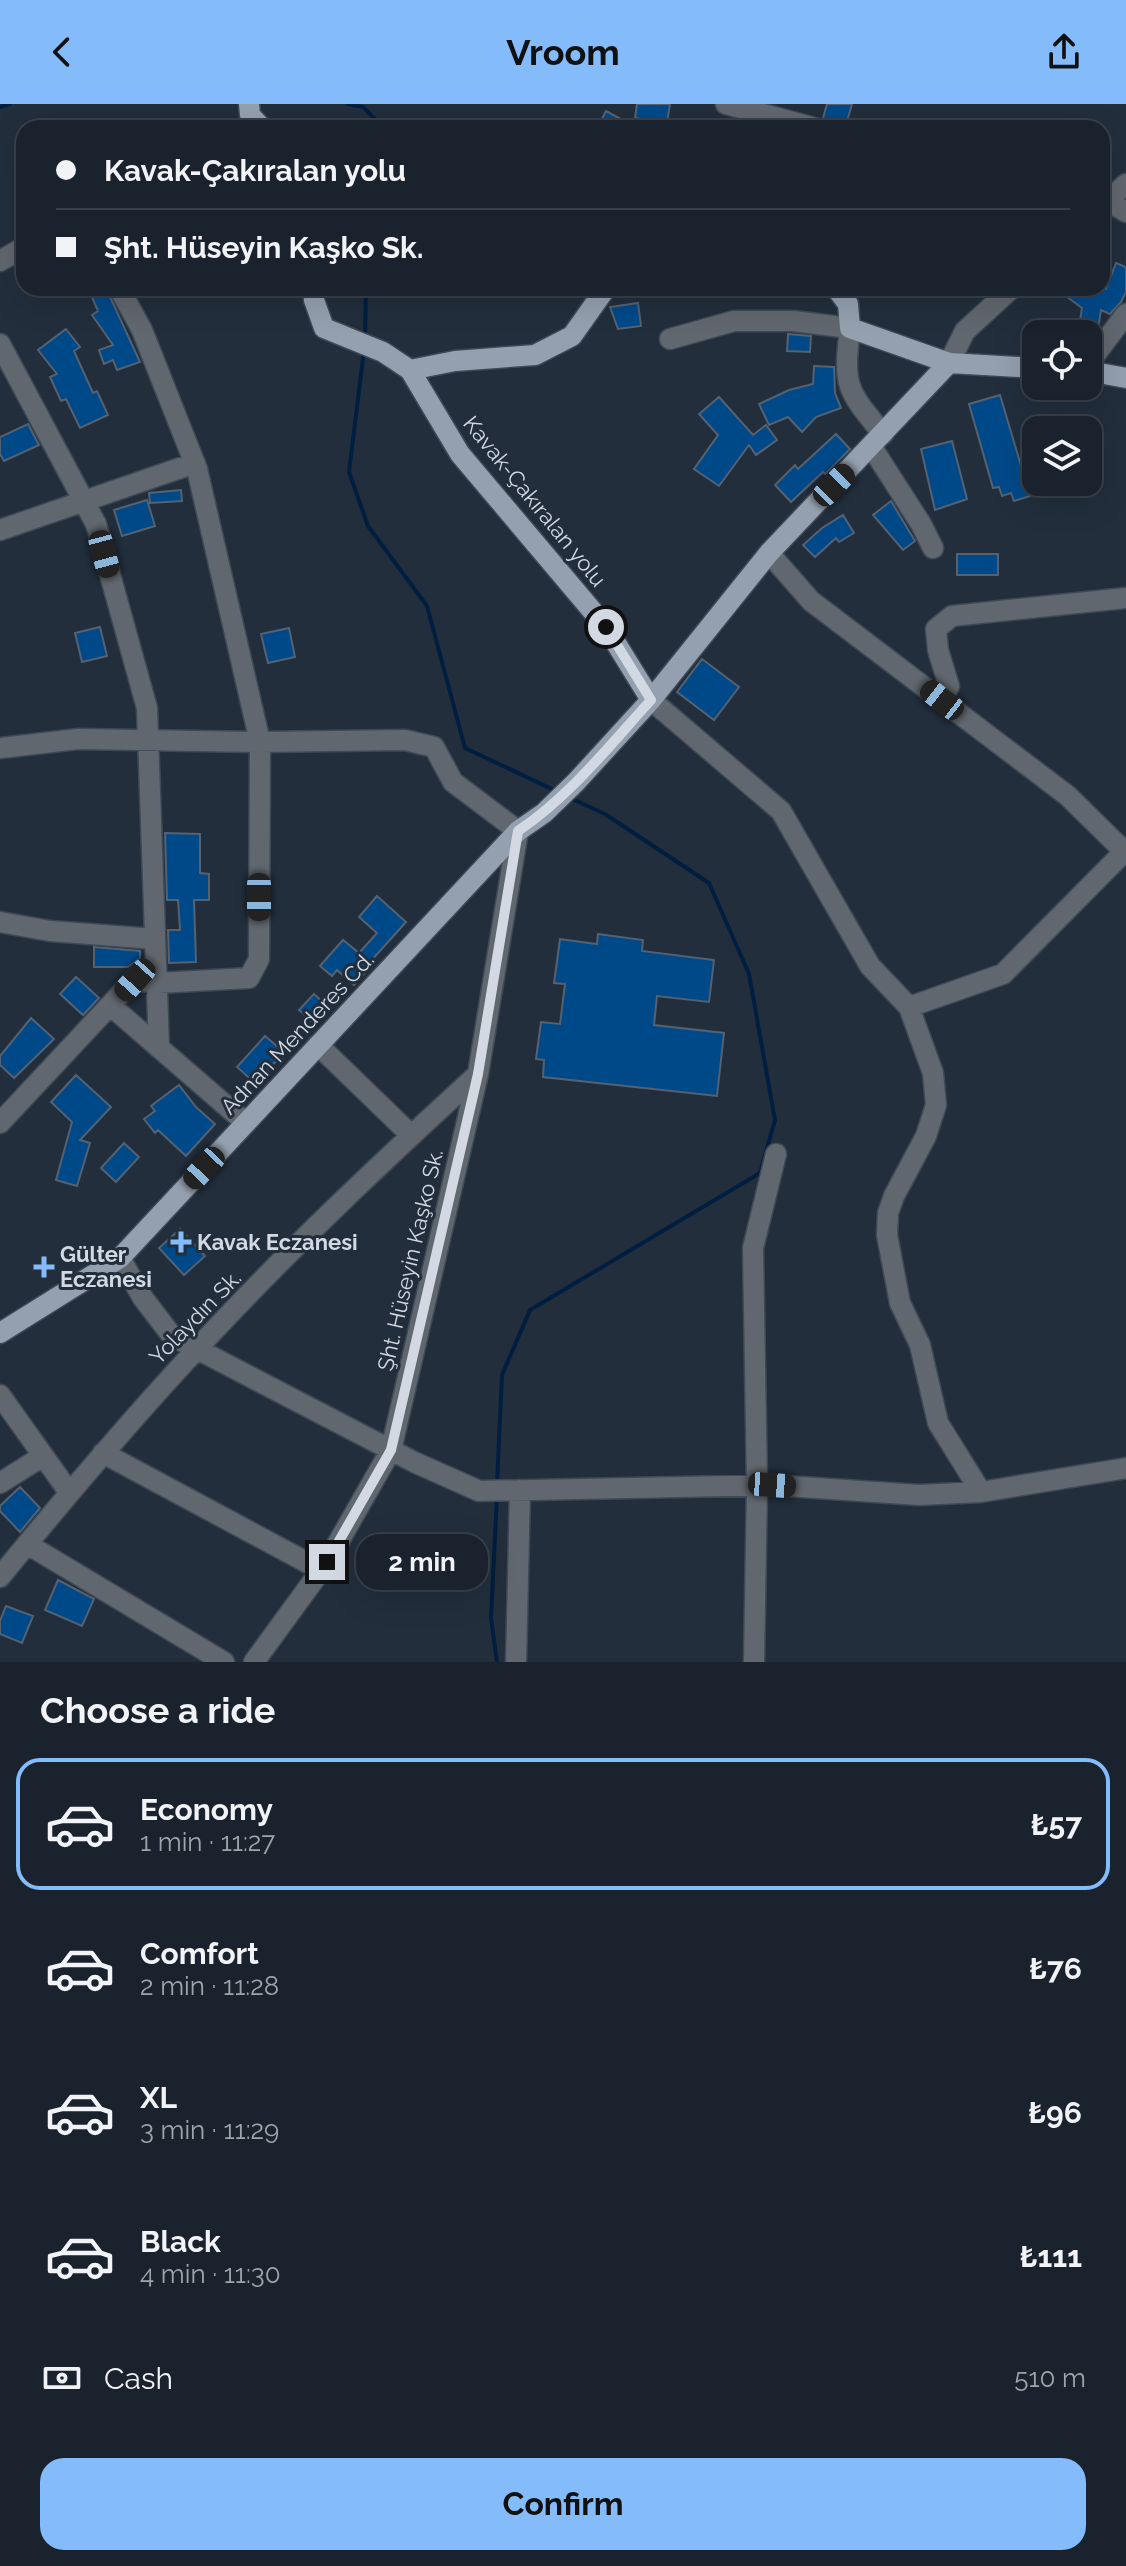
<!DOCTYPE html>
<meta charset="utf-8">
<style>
body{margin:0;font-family:Raleway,sans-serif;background:#272f39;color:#f1f3f6;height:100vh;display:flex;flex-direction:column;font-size:30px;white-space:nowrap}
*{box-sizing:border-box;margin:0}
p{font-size:26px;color:#9fa4aa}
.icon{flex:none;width:44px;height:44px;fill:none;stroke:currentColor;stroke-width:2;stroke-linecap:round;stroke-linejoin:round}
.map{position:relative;height:1558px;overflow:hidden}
.sheet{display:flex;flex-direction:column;background:#1a222d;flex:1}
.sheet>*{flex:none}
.guide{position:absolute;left:16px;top:16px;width:1094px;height:176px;border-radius:24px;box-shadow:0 8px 32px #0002,0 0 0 2px #383f49;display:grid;align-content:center;height:176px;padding:0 40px;background:#1a222d}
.tools{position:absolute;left:1022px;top:216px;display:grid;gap:16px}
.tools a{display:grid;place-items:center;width:80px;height:80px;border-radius:16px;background:#1a222d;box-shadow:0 8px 32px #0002,0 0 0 2px #383f49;font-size:40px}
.end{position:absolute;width:36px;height:36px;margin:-18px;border:10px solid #d2d9e3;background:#111;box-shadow:0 0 0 4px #111}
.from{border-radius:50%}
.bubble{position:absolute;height:56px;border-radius:24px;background:#1a222d;box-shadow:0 8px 32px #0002,0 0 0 2px #383f49;font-size:26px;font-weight:700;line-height:56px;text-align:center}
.car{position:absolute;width:24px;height:48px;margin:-24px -12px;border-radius:10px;box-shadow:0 0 6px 2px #0007;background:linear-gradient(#222 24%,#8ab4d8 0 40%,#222 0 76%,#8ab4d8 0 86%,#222 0)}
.guide b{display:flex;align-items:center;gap:28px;height:76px;font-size:30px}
.guide b+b{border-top:2px solid #383f49}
.guide i{width:20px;height:20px;background:#f1f3f6}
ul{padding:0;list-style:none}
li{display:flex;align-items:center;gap:24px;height:132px;margin:0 16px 12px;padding:0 24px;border:4px solid transparent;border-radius:24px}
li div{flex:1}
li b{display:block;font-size:30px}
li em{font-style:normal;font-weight:700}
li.active{border-color:#84bcfb}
li>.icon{width:72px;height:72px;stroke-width:1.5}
h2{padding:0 40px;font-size:36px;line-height:96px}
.pay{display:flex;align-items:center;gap:20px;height:88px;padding:0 40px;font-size:30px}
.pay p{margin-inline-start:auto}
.primary-button{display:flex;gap:16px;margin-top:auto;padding:16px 40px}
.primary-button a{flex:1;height:92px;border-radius:24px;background:#84bcfb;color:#111;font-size:32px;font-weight:700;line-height:92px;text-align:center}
header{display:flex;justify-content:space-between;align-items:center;height:104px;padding:0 40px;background:#84bcfb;color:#111;font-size:36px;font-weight:700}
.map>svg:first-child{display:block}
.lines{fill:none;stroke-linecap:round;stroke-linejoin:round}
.stream{stroke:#001e40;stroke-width:4}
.building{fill:#004989;stroke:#546171;stroke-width:2}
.minor-casing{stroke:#3e4957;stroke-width:23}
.major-casing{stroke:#3e4957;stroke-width:23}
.minor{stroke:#61676e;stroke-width:20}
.major{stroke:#94a0af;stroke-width:20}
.route{stroke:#d2d9e3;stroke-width:10}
.poi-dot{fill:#84bcfb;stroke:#222e3c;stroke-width:3}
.labels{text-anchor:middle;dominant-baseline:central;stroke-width:6;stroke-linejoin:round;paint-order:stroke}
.street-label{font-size:22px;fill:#d2d9e3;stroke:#222e3c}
.poi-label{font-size:22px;font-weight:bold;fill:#d2d9e3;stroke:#222e3c;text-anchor:start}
</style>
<header><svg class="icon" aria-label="back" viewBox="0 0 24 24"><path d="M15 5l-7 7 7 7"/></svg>Vroom<svg class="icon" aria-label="share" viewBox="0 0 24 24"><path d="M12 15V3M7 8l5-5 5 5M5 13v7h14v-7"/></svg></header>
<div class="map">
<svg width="1126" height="1558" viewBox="0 0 1126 1558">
<rect width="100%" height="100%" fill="#222e3c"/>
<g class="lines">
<path class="stream" d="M348,0L363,3L384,24
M0,3L10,0
M365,234L366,184
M364,246L349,368L368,422L427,502L465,644L556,687
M497,1380L502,1271L530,1206L760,1069L775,1016L749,870L709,779L605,710L568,693
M497,1558L491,1514L497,1392"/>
</g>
<path class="building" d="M637,0H670L667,19L635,14Z
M827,0H852L845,24L827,20L823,14Z
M606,7L637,24H597Z
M1116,159L1126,163V188L1121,198L1110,210L1101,206L1098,225L1088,239V230H1078L1082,204L1055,184L1106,185Z
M88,184H106L140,258L117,266L113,256L104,260L99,246L113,241L92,211L98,207Z
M638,199L641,222L618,225L610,203Z
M66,225L80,243L74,247L93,289L97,287L108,311L80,324L66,295L61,297L50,273L57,270L38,246Z
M788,230L811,232L810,248L787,247Z
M814,262L834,263L835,289L841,304L816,313L802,328L788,313L769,321L759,300L789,286L813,280Z
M1000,291L1030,392L1014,397L1011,389L1002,392L999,383L993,384L969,300Z
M719,293L753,331L766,321L777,336L756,351L749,341L719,382L694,365L718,331L699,310Z
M28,320L39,341L4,357L0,350V333Z
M836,330L850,345L825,370L823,368L791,398L775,381L795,361L798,365Z
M952,337L967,395L935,406L921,345Z
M181,386L182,397L150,399L149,389Z
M147,396L155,422L122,432L114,406Z
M891,397L915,437L903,446L873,411Z
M843,411L854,429L839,438L836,434L815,453L803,441L822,424Z
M957,450H998V471H957Z
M100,523L107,552L82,558L75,529Z
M289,524L295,553L268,559L261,530Z
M702,555L739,583L714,616L677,588Z
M165,729L200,730V769L209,770V796H194L196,858L169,859L168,826H180L178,796H167Z
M377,792L406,818L369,859L372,861L354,881L337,866L332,872L320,862L343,836L359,849L377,829L359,813Z
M598,830L643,836L642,847L714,856L709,898L657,892L654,921L724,929L717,992L543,973L544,956L536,955L541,918L560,920L565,880L554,879L560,835L597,840Z
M94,843L140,847V854L128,863H94Z
M76,873L99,894L83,911L60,890Z
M314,890L326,901L311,917L299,906Z
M31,914L54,935L14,974L0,961V952Z
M265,932L284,948L256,980L237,963Z
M76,971L111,1003L80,1036L90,1039L77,1082L56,1076L72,1018L51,998Z
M179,981L196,1003L215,1020L186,1052L158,1026L155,1029L144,1015L155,1007L151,1002Z
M124,1039L139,1053L116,1078L101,1064Z
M180,1125L205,1152L184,1171L159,1144Z
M20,1383L40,1404L20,1428L0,1407V1402Z
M58,1476L94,1495L82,1522L45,1506Z
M6,1502L33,1512L22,1539L0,1530V1517Z"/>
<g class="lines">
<g class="minor-casing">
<path id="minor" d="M726,0L815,24
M1108,97L1126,108
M1102,102L1126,80
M0,157L24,143
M119,184L142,226L197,365L260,638L259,855L249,874L158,879L135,876
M670,235L734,217H793L850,224C843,282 846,285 883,330
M0,240L96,420L147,604L159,944
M949,259L965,227L1012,184
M1088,260L1126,210
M871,342L921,420L933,444
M0,426L195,359
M769,449L811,497L1068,692L1126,749
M651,596L781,707L870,862L909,903L933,969L936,1001L926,1032L894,1092L888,1109L887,1131L900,1199L920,1241L938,1319L981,1388
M942,596L949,582L938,546L936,525L952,512L1126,494
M0,644L78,635L260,638L405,636L434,643L453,678L518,727L478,970L391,1346L327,1458L254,1558
M0,818L50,827L155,835
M111,902L246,1019
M909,903L1003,870L1125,747
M318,941L411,1031
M0,1019L142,867
M120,1154L143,1194L172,1232L414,1358L479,1387L772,1381L919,1391L981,1388L1126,1364
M0,1291L69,1388
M103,1349L321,1466
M0,1379L43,1352
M27,1440L224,1558
M0,1473C63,1396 127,1320 195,1247C284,1150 381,1059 478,970
M516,1558L520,1386
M754,1558L757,1381L753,1144L776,1050"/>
</g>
<g class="major-casing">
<path id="major" d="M249,0L250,11L262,24
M313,184L314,196L324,224L383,248L410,266L455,257L535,251L572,232L606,184
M836,184L848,200L850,224L949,259L1036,264
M410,266L460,350L606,523L651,596
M1088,267L1126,274
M0,1229L120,1154L518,727L544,709L576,678L651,596L769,449L949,259"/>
</g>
<use href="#minor" class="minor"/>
<use href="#major" class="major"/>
</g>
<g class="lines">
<path class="route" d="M327,1458L391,1346L478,970L518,727C570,692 609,642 651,596L606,523"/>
</g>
<g class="poi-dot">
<path d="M177 1126h8v8h8v8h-8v8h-8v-8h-8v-8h8z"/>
<path d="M40 1151h8v8h8v8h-8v8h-8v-8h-8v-8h8z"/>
</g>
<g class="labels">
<g class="street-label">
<text transform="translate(535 397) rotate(51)">Kavak-Çakıralan yolu</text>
<text transform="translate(297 929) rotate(-47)">Adnan Menderes Cd.</text>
<text transform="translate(410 1156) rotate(-77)">Şht. Hüseyin Kaşko Sk.</text>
<text transform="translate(195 1213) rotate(-46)">Yolaydın Sk.</text>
</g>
<g class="poi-label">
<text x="197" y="1138">Kavak Eczanesi</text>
<text x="60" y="1150">Gülter<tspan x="60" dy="25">Eczanesi</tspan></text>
</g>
</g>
</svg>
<div class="tools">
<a><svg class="icon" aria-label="locate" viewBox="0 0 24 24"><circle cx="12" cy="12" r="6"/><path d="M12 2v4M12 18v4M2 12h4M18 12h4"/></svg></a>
<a><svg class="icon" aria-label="layers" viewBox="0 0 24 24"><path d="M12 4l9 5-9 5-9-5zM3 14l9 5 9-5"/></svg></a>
</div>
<i class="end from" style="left:606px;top:523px"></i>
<i class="end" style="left:327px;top:1458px"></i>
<div class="bubble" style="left:356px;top:1430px;width:132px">2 min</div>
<i class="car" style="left:834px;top:381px;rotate:44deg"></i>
<i class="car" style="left:104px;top:450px;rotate:165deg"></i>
<i class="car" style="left:942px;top:596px;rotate:308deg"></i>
<i class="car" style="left:259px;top:793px;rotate:180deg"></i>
<i class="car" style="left:135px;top:876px;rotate:222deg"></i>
<i class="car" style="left:204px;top:1064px;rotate:223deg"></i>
<i class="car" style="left:772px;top:1381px;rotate:94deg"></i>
<div class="guide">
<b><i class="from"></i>Kavak-Çakıralan yolu</b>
<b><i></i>Şht. Hüseyin Kaşko Sk.</b>
</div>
</div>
<section class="sheet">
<h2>Choose a ride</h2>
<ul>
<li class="active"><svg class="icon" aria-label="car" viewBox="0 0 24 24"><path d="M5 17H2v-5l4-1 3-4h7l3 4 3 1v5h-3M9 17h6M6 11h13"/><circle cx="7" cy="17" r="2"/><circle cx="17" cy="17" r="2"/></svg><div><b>Economy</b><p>1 min · 11:27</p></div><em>₺57</em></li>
<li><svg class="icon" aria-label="car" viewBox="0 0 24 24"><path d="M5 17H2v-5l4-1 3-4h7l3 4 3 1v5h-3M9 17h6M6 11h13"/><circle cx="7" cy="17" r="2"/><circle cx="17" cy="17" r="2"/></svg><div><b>Comfort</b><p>2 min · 11:28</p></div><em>₺76</em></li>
<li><svg class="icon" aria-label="car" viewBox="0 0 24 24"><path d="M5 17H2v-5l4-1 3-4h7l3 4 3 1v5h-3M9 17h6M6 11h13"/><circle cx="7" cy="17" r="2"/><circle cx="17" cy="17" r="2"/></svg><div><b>XL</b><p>3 min · 11:29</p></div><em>₺96</em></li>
<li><svg class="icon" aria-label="car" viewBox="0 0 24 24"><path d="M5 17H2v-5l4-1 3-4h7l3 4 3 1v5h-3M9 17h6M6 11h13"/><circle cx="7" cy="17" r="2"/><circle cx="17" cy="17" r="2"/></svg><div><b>Black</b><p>4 min · 11:30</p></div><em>₺111</em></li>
</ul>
<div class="pay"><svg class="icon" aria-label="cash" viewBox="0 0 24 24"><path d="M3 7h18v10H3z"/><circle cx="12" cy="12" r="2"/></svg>Cash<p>510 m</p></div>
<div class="primary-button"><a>Confirm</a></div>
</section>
